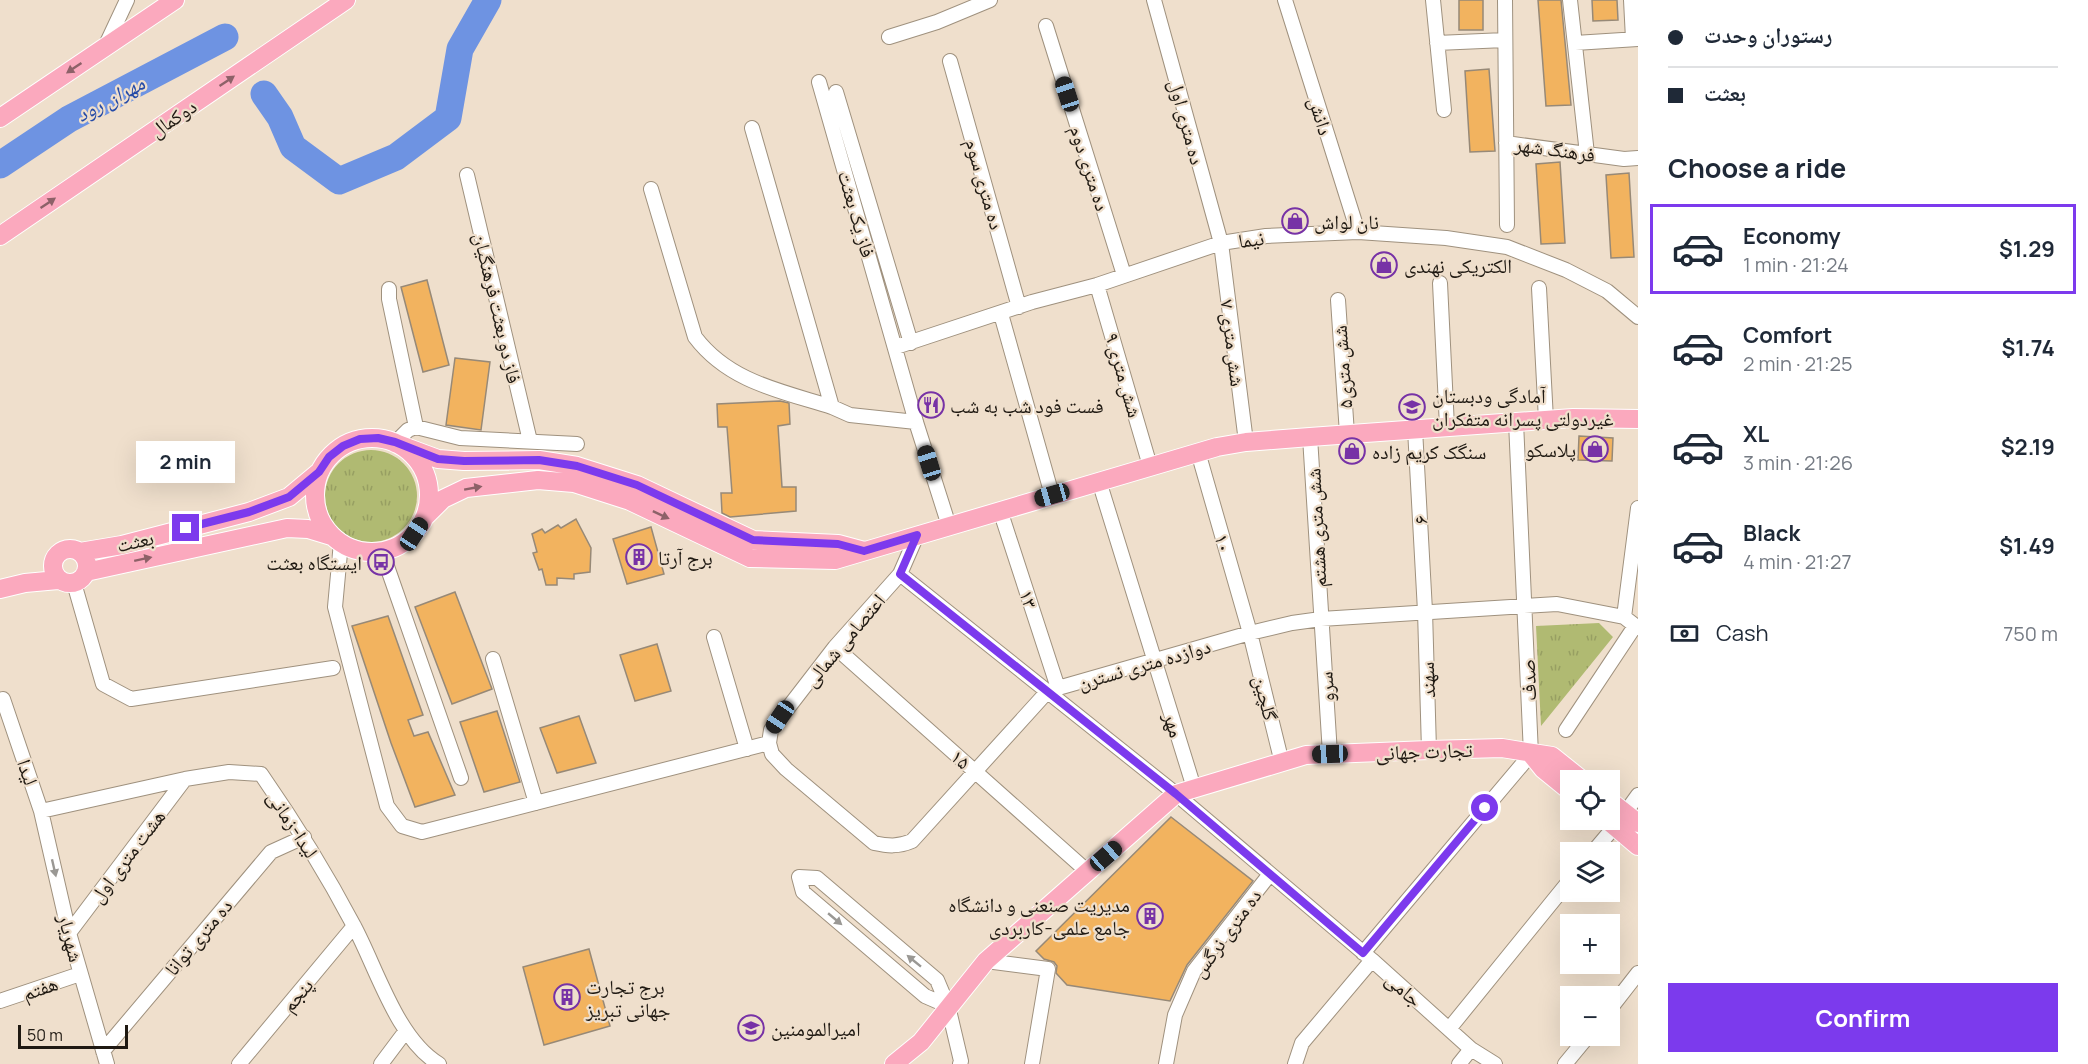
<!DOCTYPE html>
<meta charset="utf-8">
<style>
body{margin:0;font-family:Manrope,"Noto Naskh Arabic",sans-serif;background:#f6f6f7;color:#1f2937;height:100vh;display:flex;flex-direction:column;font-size:22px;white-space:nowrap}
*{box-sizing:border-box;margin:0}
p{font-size:20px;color:#747a83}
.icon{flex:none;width:33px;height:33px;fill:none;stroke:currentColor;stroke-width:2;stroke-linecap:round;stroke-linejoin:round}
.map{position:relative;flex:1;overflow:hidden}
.side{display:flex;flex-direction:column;background:#fff;width:450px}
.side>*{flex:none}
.banner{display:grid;align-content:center;height:132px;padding:0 30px;background:#fff}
.buttons{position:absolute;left:1560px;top:770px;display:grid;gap:12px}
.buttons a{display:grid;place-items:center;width:60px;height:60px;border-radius:0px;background:#fff;box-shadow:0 6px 24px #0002;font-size:30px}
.scale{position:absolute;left:18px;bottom:15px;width:110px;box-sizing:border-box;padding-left:6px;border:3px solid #1f1912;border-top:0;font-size:16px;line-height:21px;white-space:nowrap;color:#1f1912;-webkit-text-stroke:4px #efdfcc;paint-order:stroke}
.end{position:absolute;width:27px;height:27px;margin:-14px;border:8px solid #7c3aed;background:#fff;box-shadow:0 0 0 3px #fff}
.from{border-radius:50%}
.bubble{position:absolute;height:42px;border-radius:0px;background:#fff;box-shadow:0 6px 24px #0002;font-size:20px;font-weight:700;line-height:42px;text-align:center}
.car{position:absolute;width:18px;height:36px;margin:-18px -9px;border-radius:8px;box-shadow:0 0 4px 2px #0007;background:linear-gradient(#222 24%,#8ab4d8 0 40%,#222 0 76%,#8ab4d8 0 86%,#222 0)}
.banner b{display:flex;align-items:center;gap:21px;height:57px;font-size:22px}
.banner b+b{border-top:2px solid #e0e1e3}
.banner i{width:15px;height:15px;background:#1f2937}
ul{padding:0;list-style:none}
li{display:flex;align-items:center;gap:18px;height:90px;margin:0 12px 9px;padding:0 18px;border:3px solid transparent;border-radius:0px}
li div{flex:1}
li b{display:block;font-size:22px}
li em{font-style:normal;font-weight:700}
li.on{border-color:#7c3aed}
li>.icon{width:54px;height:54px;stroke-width:1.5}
h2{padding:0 30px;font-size:27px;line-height:72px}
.pay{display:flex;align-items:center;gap:15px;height:66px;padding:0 30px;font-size:22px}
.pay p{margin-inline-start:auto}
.button{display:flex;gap:12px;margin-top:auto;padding:12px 30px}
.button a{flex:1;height:69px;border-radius:0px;background:#7c3aed;color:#fff;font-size:24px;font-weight:700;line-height:69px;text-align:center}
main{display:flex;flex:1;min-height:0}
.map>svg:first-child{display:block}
.grass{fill:url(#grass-tufts)}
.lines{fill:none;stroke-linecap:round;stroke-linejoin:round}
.river{stroke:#6e93e2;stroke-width:27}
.building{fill:#f2b35f;stroke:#978977;stroke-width:1.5}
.minor-casing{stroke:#9f917e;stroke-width:16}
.major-casing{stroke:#fff;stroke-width:20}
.minor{stroke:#fff;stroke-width:14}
.major{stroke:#fba9be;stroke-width:18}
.oneway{fill:#8d6168}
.oneway2{fill:#9a9894}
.route{stroke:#7c3aed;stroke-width:8}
.labels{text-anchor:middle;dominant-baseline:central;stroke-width:4.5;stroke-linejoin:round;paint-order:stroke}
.street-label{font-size:20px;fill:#1f1912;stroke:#efdfcc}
.poi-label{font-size:20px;fill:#1f1912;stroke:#efdfcc;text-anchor:start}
.water-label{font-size:21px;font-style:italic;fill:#254ba7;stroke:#efdfcc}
</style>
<main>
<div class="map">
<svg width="1638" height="1064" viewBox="0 0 1638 1064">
<defs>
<pattern id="grass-tufts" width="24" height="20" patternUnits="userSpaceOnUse" patternTransform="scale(1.5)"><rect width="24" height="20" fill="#b0ba72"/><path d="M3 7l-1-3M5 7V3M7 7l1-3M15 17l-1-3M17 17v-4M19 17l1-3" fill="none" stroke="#979f62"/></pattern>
</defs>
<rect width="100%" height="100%" fill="#efdfcc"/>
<path class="grass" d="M325 496a46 46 0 1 1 92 0a46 46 0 1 1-92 0Z
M1599,623L1613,637L1541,726L1536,626Z"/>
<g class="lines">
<path class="river" d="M264,94L280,117L293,147L339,181L396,157L448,118L460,49L488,0
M0,165L69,119L225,37"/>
</g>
<path class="building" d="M1459,0H1483V30H1459Z
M1538,0H1561L1571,105L1546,106Z
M1592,0H1617L1618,20L1593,21Z
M1489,69L1495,151L1470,152L1465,71Z
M1560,162L1565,243L1541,244L1536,164Z
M1629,173L1634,257L1611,258L1606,175Z
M427,280L449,365L423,372L401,287Z
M455,358L490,362L481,430L446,425Z
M780,401L789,403L790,424L778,426L782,487H796V511L730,517L722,513L721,493H732L727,427H718L717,404Z
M1579,436L1613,438L1612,461L1578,460Z
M576,519L591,548L590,572L574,574V579L557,578V585H546L542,569L539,570L533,553L537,552L532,534L542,529L545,533L558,525L561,528Z
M651,527L664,574L627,584L613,539Z
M455,592L492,689L452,704L415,607Z
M388,616L423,715L408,720L414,736L428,732L455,795L415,807L391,743L352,626Z
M657,644L671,691L635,701L620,655Z
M497,711L520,782L484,792L460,722Z
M579,716L596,763L557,773L540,728Z
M1171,817L1253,881L1187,965L1170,1001L1067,985L1056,973L1057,966L1054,962L1044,959L1036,951Z
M589,949L610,1026L544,1045L523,967Z"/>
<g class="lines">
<g class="minor-casing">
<path id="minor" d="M1154,0L1221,243L1246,442
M1285,0L1358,232
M1433,0L1444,110
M1505,0L1507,225
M1570,0L1587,154
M1631,0L1633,39
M1046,26L1124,275
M889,37L937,22L990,0
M1437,43L1505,40
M1575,43L1638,39
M105,47L127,0
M950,61L1019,307
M819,82L916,422L949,526
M836,92L911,343
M752,128L832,407L850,415L916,422
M1506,143L1624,159L1638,158
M467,175L530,441
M651,189L695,337C729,382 781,391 832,407
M1440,283L1447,427
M1097,285L1150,466
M1539,288L1546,420
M389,289V299L416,427
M1338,300L1347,434
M1001,314L1052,495
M896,347L1032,302L1097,285L1221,243L1266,236L1358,232L1446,238L1507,247L1566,270L1607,291L1638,317
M1415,429L1425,611L1429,750
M1310,437L1330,754
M395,443L408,430L416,427L460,438L577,444
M1198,452L1250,633L1282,763
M1099,481L1194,788
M1000,510L1058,688
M917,535L900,574L835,647L771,730L769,743L772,754L786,769L874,843C888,846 898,847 912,841L1048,691L1058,688L1250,633L1292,623L1321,619L1557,604L1624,617L1638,628
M341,542L335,607L387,806L402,826L422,832L769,743
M382,552L461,778
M900,574L1176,794L1372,960L1471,1049L1495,1064
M74,583L103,684L131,699L333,668
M1624,617L1638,508
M714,637L747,749
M835,647L1088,872
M493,659L536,803
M3,699L41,811L69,933L107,1064
M1566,730L1635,626
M41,811L185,779L229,772L261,774C295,823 326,873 354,926C377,969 397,1039 439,1064
M1625,813L1638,795
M1593,852L1615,826
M69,933L185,779
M1363,953L1531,754L1516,422
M986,961L1048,969L1032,1064
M0,1001L80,974
M948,1006L925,996L803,892L799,877L817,878L937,980L948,1006L961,1061L960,1064
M1610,1009L1638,973
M1449,1029L1570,880
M103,1051L271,852L304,837
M239,1064L354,926
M381,1064L405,1032
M1166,1064L1175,1015L1194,971L1270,874
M1295,1064L1302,1043L1372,960
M1459,1064L1471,1049
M1565,1064L1589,1035"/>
</g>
<g class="major-casing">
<path id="major" d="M0,118L175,0
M0,236L346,0
M315 495a57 57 0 1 1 114 0a57 57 0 1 1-114 0Z
M395,443L438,459L464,461L539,460L577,466L637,485L753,540L838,544L864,551
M424,518L443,499L466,488L538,480L574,483L630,501L750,558L835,560L1217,447L1246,442L1310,437L1573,418L1638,419
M53 566a17 17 0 1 1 34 0a17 17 0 1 1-34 0Z
M80,552L122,545L249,512L289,497L319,472
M86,572L287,528L308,529L331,536
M0,589L25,583L58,580
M1531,754L1543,769L1570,791
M1610,801L1638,823
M1606,819L1638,846
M894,1064L921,1042L986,961L1176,794L1306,755L1429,750L1502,748L1552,756L1582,780"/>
</g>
<use href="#minor" class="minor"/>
<use href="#major" class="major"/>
</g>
<defs><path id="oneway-solid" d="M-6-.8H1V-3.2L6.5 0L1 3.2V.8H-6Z" transform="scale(1.5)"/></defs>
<g class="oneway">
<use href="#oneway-solid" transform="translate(74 68) rotate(146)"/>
<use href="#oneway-solid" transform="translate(227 81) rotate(-34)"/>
<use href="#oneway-solid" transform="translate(48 203) rotate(-34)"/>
<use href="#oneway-solid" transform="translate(473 488) rotate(-10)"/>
<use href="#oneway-solid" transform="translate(661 515) rotate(25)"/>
<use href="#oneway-solid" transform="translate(143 559) rotate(-12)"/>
</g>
<g class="oneway2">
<use href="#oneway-solid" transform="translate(54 868) rotate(77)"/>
<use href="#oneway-solid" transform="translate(835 919) rotate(40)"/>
<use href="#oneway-solid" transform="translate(914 961) rotate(-141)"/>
</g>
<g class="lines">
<path class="route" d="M186,528L249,512L289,497L319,472L329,457L343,446L360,439L378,438L395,442L438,459L464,461L539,460L577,466L637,485L753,540L838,544L864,551L917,535L900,574L1176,794L1363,953L1485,808"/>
</g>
<defs>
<g id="shop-ring" transform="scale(1.35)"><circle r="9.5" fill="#efdfcc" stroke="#7732a6" stroke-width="1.5"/><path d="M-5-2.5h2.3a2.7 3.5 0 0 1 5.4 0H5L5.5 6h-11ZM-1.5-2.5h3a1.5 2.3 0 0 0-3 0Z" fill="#7732a6"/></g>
<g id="restaurant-ring" transform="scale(1.35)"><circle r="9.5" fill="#efdfcc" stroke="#7732a6" stroke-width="1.5"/><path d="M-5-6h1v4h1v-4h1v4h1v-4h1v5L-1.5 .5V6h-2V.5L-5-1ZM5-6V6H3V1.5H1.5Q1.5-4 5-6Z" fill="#7732a6"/></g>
<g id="school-ring" transform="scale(1.35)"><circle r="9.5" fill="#efdfcc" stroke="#7732a6" stroke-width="1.5"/><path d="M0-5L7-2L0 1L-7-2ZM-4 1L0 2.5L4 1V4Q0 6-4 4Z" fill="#7732a6"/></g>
<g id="building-ring" transform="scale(1.35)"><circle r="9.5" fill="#efdfcc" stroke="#7732a6" stroke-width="1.5"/><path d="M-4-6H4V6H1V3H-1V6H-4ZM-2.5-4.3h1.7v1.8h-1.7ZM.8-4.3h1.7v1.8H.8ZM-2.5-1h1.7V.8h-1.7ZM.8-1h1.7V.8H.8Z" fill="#7732a6"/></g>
<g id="bus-ring" transform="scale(1.35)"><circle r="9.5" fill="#efdfcc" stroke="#7732a6" stroke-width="1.5"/><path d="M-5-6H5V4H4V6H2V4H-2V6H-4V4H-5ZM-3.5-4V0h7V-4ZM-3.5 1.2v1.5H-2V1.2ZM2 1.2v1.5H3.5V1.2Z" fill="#7732a6"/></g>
</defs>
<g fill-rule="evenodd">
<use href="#shop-ring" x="1295" y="221"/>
<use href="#shop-ring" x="1384" y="265"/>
<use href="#restaurant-ring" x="931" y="405"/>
<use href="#school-ring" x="1412" y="407"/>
<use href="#shop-ring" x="1595" y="449"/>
<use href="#shop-ring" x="1352" y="451"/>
<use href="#building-ring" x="639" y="557"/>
<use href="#bus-ring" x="381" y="562"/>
<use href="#building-ring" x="1150" y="916"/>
<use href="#building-ring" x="567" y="997"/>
<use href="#school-ring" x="751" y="1028"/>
</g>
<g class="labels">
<g class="street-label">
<text transform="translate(1321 116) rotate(73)">دانش</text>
<text transform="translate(173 118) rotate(-34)">دوکمال</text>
<text transform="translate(1187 122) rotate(75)">ده متری اول</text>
<text transform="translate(1555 149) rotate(8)">فرهنگ شهر</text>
<text transform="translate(1090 168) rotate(72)">ده متری دوم</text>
<text transform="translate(985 184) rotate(74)">ده متری سوم</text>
<text transform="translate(857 214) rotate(74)">فاز یک بعثت</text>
<text transform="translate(1251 239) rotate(-8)">نیما</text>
<text transform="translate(498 308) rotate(77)">فاز دو بعثت فرهنگیان</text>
<text transform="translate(1233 343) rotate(83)">۷ شش متری</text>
<text transform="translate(1342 367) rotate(-94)">۵شش متری</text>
<text transform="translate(1124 375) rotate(74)">۹ شش متری</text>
<text transform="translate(1420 520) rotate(-93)">۶</text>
<text transform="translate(1316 528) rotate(-93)">شش متری هشتم</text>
<text transform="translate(135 541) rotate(-13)">بعثت</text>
<text transform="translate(1224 543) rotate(74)">۱۰</text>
<text transform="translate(1029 599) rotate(72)">۱۳</text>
<text transform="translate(844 640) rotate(-50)">اعتصامی شمالی</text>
<text transform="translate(1144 664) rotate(-16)">دوازده متری نسترن</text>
<text transform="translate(1427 680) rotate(-92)">سهند</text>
<text transform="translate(1528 680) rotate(-92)">صدف</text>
<text transform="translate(1326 687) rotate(-94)">سرو</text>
<text transform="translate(1266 698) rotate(76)">گلچین</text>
<text transform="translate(1174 725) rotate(73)">مهر</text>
<text transform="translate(1424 751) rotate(-2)">تجارت جهانی</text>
<text transform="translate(961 759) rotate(42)">۱۵</text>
<text transform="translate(28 772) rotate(71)">لیدا</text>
<text transform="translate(293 824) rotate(57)">لیدا-زمانی</text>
<text transform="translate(127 856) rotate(-53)">هشت متری اول</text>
<text transform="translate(1226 933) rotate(-54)">ده متری نرگس</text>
<text transform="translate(198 937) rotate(-50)">ده متری توانا</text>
<text transform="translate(71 938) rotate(76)">شهریار</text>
<text transform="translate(40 988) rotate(-19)">هفتم</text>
<text transform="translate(1404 989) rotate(42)">جامی</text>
<text transform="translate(297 995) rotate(-50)">پنجم</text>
</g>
<g class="poi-label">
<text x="1314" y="221">نان لواش</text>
<text x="1404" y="265">الکتریکی نهندی</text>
<text x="1432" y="395">آمادگی ودبستان<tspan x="1432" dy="23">غیردولتی پسرانه متفکران</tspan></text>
<text x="950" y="405">فست فود شب به شب</text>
<text x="1576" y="449" text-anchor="end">پلاسکو</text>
<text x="1372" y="451">سنگک کریم زاده</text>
<text x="658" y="557">برج آرتا</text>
<text x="362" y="562" text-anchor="end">ایستگاه بعثت</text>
<text x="1130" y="904" text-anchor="end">مدیریت صنعنی و دانشگاه<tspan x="1130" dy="23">جامع علمی-کاربردی</tspan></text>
<text x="586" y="986">برج تجارت<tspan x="586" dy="23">جهانی تبریز</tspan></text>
<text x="771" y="1028">امیرالمومنین</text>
</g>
<g class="water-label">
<text transform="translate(110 98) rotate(-28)">مهران رود</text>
</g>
</g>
</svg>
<div class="buttons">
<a><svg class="icon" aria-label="locate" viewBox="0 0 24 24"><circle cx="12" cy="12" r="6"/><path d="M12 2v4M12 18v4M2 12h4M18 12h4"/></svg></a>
<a><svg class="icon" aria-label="layers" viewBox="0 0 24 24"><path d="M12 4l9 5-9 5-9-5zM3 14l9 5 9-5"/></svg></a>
<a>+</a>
<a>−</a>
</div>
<div class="scale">50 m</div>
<i class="end from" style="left:1485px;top:808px"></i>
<i class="end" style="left:186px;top:528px"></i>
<div class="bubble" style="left:136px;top:441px;width:99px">2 min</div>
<i class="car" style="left:1067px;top:94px;rotate:342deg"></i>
<i class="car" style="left:929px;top:463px;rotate:343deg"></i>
<i class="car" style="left:1052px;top:495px;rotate:254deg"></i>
<i class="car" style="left:414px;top:534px;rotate:33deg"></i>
<i class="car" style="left:780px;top:717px;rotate:214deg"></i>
<i class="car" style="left:1330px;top:754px;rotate:268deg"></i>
<i class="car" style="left:1106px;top:856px;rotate:49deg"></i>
</div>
<section class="side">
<div class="banner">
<b><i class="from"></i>رستوران وحدت</b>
<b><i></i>بعثت</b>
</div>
<h2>Choose a ride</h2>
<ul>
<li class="on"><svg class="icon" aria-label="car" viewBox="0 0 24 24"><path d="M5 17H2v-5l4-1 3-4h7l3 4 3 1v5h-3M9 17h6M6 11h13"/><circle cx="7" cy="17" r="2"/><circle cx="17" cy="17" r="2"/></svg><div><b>Economy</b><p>1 min · 21:24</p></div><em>$1.29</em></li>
<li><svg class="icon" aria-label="car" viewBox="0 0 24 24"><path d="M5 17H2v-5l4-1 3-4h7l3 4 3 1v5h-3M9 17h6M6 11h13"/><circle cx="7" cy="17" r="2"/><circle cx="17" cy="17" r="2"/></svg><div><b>Comfort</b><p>2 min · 21:25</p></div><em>$1.74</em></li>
<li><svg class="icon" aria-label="car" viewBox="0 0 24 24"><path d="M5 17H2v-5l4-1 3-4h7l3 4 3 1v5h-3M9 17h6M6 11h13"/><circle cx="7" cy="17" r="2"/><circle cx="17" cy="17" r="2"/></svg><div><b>XL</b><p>3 min · 21:26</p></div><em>$2.19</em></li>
<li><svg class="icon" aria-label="car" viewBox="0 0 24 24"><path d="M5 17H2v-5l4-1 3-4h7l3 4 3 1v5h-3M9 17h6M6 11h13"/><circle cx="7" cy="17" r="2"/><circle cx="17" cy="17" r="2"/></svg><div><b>Black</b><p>4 min · 21:27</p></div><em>$1.49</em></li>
</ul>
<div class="pay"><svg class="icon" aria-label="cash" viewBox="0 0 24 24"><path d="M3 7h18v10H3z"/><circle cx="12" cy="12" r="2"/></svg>Cash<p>750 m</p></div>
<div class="button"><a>Confirm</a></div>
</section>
</main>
